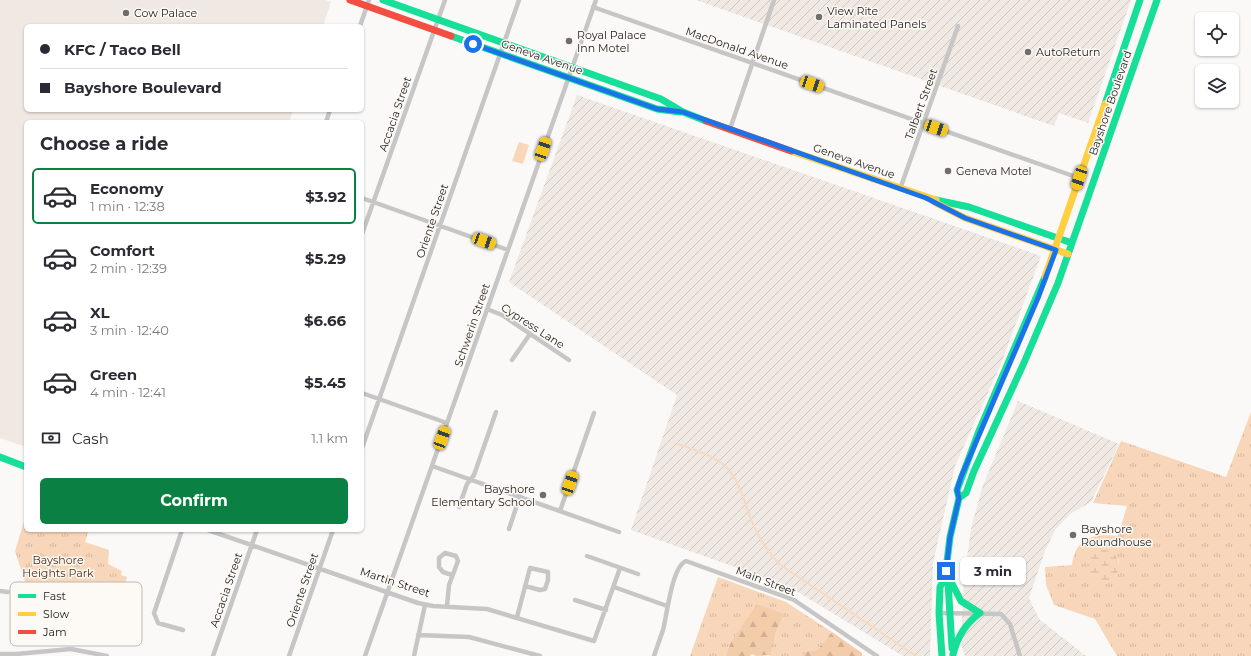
<!DOCTYPE html>
<meta charset="utf-8">
<style>
body{margin:0;font-family:Montserrat,sans-serif;background:#f2f2f3;color:#2b2b33;height:100vh;display:flex;flex-direction:column;font-size:15px;white-space:nowrap}
*{box-sizing:border-box;margin:0}
p{font-size:13px;color:#7c7c81}
.icon{flex:none;width:22px;height:22px;fill:none;stroke:currentColor;stroke-width:2;stroke-linecap:round;stroke-linejoin:round}
.map{position:relative;flex:1;overflow:hidden}
.drawer{position:absolute;left:24px;top:120px;width:340px;height:412px;display:flex;flex-direction:column;background:#fff;border-radius:6px;box-shadow:0 1px 3px #0004}
.drawer>*{flex:none}
.banner{position:absolute;left:24px;top:24px;width:340px;height:88px;border-radius:6px;box-shadow:0 1px 3px #0004;display:grid;align-content:center;height:88px;padding:0 16px;background:#fff}
.buttons{position:absolute;left:1195px;top:12px;display:grid;gap:8px}
.buttons a{display:grid;place-items:center;width:44px;height:44px;border-radius:6px;background:#fff;box-shadow:0 1px 3px #0004;font-size:20px}
.end{position:absolute;width:18px;height:18px;margin:-9px;border:5px solid #1a73e8;background:#fff;box-shadow:0 0 0 2px #fff}
.from{border-radius:50%}
.bubble{position:absolute;height:28px;border-radius:6px;background:#fff;box-shadow:0 1px 3px #0004;font-size:13px;font-weight:700;line-height:28px;text-align:center}
.car{position:absolute;width:12px;height:24px;margin:-12px -6px;border-radius:5px;box-shadow:0 0 3px 1px #0007;background:linear-gradient(#f5c518 24%,#345 0 40%,#f5c518 0 76%,#345 0 86%,#f5c518 0)}
.banner b{display:flex;align-items:center;gap:14px;height:38px;font-size:15px}
.banner b+b{border-top:1px solid #e1e1e2}
.banner i{width:10px;height:10px;background:#2b2b33}
ul{padding:0;list-style:none}
li{display:flex;align-items:center;gap:12px;height:56px;margin:0 8px 6px;padding:0 8px;border:2px solid transparent;border-radius:6px}
li div{flex:1}
li b{display:block;font-size:15px}
li em{font-style:normal;font-weight:700}
li.on{border-color:#0b8043}
li>.icon{width:36px;height:36px;stroke-width:1.5}
h2{padding:0 16px;font-size:18px;line-height:48px}
.pay{display:flex;align-items:center;gap:10px;height:44px;padding:0 16px;font-size:15px}
.pay p{margin-inline-start:auto}
.cta{display:flex;gap:8px;margin-top:auto;padding:8px 16px}
.cta a{flex:1;height:46px;border-radius:6px;background:#0b8043;color:#fff;font-size:16px;font-weight:700;line-height:46px;text-align:center}
.map>svg:first-child{display:block}
.built{fill:#efe8e3}
.industrial{fill:url(#industrial-furrows)}
.grass{fill:url(#grass-tufts);fill-rule:evenodd}
.forest{fill:url(#forest-firs)}
.wetland{fill:url(#wetland-marsh)}
.garden{fill:#f8d6b9}
.lines{fill:none;stroke-linecap:round;stroke-linejoin:round}
.stream{stroke:#f8dac0;stroke-width:2}
.street{stroke:#c7c6c6;stroke-width:4.5}
.fast{stroke:#16e098;stroke-width:7}
.slow{stroke:#ffcf43;stroke-width:7}
.jam{stroke:#f24e42;stroke-width:7}
.route{stroke:#1a73e8;stroke-width:5}
.poi-dot{fill:#6f6e6d;stroke:#fdf9f5;stroke-width:1.5}
.labels{text-anchor:middle;dominant-baseline:central;stroke-width:3;stroke-linejoin:round;paint-order:stroke}
.poi-label{font-size:11px;fill:#242322;stroke:#fdf9f5;text-anchor:start}
.street-label{font-size:11px;fill:#242322;stroke:#fdf9f5}
.park-label{font-size:11px;fill:#4a2e14;stroke:#fdf9f5}
.key{fill:#fdf9f5;stroke:#bcb9b6;stroke-width:1}
.key-label{font-size:11px;fill:#242322}
</style>
<div class="map">
<svg width="1251" height="656" viewBox="0 0 1251 656">
<defs>
<pattern id="industrial-furrows" width="10" height="10" patternUnits="userSpaceOnUse"><rect width="10" height="10" fill="#efe8e3"/><path d="M-1 1l2-2M0 10L10 0M9 11l2-2" fill="none" stroke="#cdc7c2"/></pattern>
<pattern id="grass-tufts" width="24" height="20" patternUnits="userSpaceOnUse"><rect width="24" height="20" fill="#f8d6b9"/><path d="M3 7l-1-3M5 7V3M7 7l1-3M15 17l-1-3M17 17v-4M19 17l1-3" fill="none" stroke="#d4b79f"/></pattern>
<pattern id="forest-firs" width="22" height="20" patternUnits="userSpaceOnUse"><rect width="22" height="20" fill="#f3ccaa"/><path d="M5 1l3.5 6h-7zM16 11l3.5 6h-7z" fill="#d0af92"/></pattern>
<pattern id="wetland-marsh" width="20" height="14" patternUnits="userSpaceOnUse"><rect width="20" height="14" fill="#f8d6b9"/><path d="M1 5h8M5 5V1M11 12h8M15 12V8" fill="none" stroke="#d4b79f"/></pattern>
</defs>
<rect width="100%" height="100%" fill="#fbf9f7"/>
<path class="built" d="M0,0H325L331,2L323,26H26V110H293L289,122H26V447L0,438Z"/>
<path class="industrial" d="M696,0H1131L1088,123L1059,113L1054,126Z
M577,95L1041,256L1001,364L955,466L933,563L930,656H903L788,586L631,530L677,395L509,282Z
M1018,401L1119,444L1091,502L1070,514L1055,530L1045,551L1029,598L1039,619L1086,656H965L961,645L964,576L972,524L983,485Z"/>
<path class="grass" d="M1251,412V656H1117L1095,619L1054,605L1046,585L1045,567L1072,565C1075,538 1094,533 1118,536L1127,506L1093,503L1121,441L1226,477ZM1118,558C1121,569 1117,579 1105,582Z
M26,515V530H89L85,542L109,550L108,564L122,571L121,575L127,577L114,622L86,616L29,594L15,551Z
M718,577L786,602L832,632L817,650L803,652V656H768L771,655L776,632L784,614L731,642L725,656H690Z"/>
<path class="forest" d="M757,604L784,614L776,632L771,655L756,656L752,654L750,656H725L731,642Z
M832,632L862,653V656H803L802,652L817,650Z"/>
<path class="wetland" d="M1087 566a16 16 0 1 1 32 0a16 16 0 1 1-32 0Z"/>
<path class="garden" d="M519,142L529,145L523,164L512,161Z"/>
<g class="lines">
<path class="stream" d="M676,443C691,449 711,454 723,464C739,478 744,501 751,519C757,535 767,551 779,564L916,656"/>
<path class="street" d="M593,7L1079,178
M360,26L369,0
M326,122L330,110
M730,129L774,0
M900,189L958,26
M362,198L508,250
M362,234L445,0
M487,309L502,315L569,360
M512,360L530,334
M362,393L447,423
M362,448L519,0
M432,466L619,532
M459,507L467,484L474,475L496,412
M560,511L594,413
M509,529L520,496
M182,530L154,613L158,623L183,630
M208,530L418,603L433,606L487,609L594,641L620,568
M587,556L638,574
M614,587L667,606
M0,591L8,592
M575,600L606,610
M447,606L449,585L458,561L456,556L445,553L439,558V567L443,572L452,575
M939,613L1001,614L1010,624L1020,656
M517,617L530,568L548,572V580L545,589L540,590L525,586
M418,635L469,637L540,656
M0,654H16L71,649L107,656
M213,656L257,530
M289,656L333,530
M365,656L596,0
M414,656L425,605
M654,656C657,647 660,639 663,630C667,615 672,566 686,561L794,600L877,656"/>
<path class="fast" d="M383,0L661,99L683,112L706,121
M451,36L657,109L680,112
M1105,104L1140,0
M936,200L969,207L1072,243
M0,457L26,467
M959,498L966,493L974,471L1023,365L1058,283L1157,0
M946,572L961,601L980,613C965,624 958,636 953,654
M948,582L952,648
M942,656L939,613L940,587L945,578L950,537L959,498L957,490L979,431L1045,277"/>
<path class="slow" d="M791,151L936,200
M934,202L965,218L1068,254
M1045,277L1105,104"/>
<path class="jam" d="M350,0L451,36
M706,121L791,151"/>
</g>
<g class="lines">
<path class="route" d="M473,44L657,109L683,112L926,198L965,218L1056,250L1038,298L961,477L957,490L959,498L950,537L946,571"/>
</g>
<g class="poi-dot">
<circle cx="126" cy="13" r="4"/>
<circle cx="819" cy="17" r="4"/>
<circle cx="569" cy="41" r="4"/>
<circle cx="1028" cy="52" r="4"/>
<circle cx="948" cy="171" r="4"/>
<circle cx="543" cy="495" r="4"/>
<circle cx="1073" cy="535" r="4"/>
</g>
<g class="labels">
<g class="poi-label">
<text x="827" y="11">View Rite<tspan x="827" dy="13">Laminated Panels</tspan></text>
<text x="134" y="13">Cow Palace</text>
<text x="577" y="35">Royal Palace<tspan x="577" dy="13">Inn Motel</tspan></text>
<text x="1036" y="52">AutoReturn</text>
<text x="956" y="171">Geneva Motel</text>
<text x="535" y="489" text-anchor="end">Bayshore<tspan x="535" dy="13">Elementary School</tspan></text>
<text x="1081" y="529">Bayshore<tspan x="1081" dy="13">Roundhouse</tspan></text>
</g>
<g class="street-label">
<text transform="translate(737 48) rotate(19)">MacDonald Avenue</text>
<text transform="translate(542 57) rotate(19)">Geneva Avenue</text>
<text transform="translate(1110 103) rotate(-71)">Bayshore Boulevard</text>
<text transform="translate(921 104) rotate(-70)">Talbert Street</text>
<text transform="translate(395 114) rotate(-71)">Accacia Street</text>
<text transform="translate(854 161) rotate(19)">Geneva Avenue</text>
<text transform="translate(432 221) rotate(-71)">Oriente Street</text>
<text transform="translate(472 325) rotate(-71)">Schwerin Street</text>
<text transform="translate(533 326) rotate(33)">Cypress Lane</text>
<text transform="translate(766 581) rotate(21)">Main Street</text>
<text transform="translate(395 582) rotate(18)">Martin Street</text>
<text transform="translate(226 590) rotate(-71)">Accacia Street</text>
<text transform="translate(302 590) rotate(-71)">Oriente Street</text>
</g>
<g class="park-label">
<text x="58" y="560">Bayshore<tspan x="58" dy="13">Heights Park</tspan></text>
</g>
</g>
<rect x="10" y="582" width="132" height="64" rx="6" class="key"/>
<rect x="18" y="594" width="18" height="4" fill="#16e098"/>
<rect x="18" y="612" width="18" height="4" fill="#ffcf43"/>
<rect x="18" y="630" width="18" height="4" fill="#f24e42"/>
<g class="key-label">
<text x="43" y="600">Fast</text>
<text x="43" y="618">Slow</text>
<text x="43" y="636">Jam</text>
</g>
</svg>
<div class="buttons">
<a><svg class="icon" aria-label="locate" viewBox="0 0 24 24"><circle cx="12" cy="12" r="6"/><path d="M12 2v4M12 18v4M2 12h4M18 12h4"/></svg></a>
<a><svg class="icon" aria-label="layers" viewBox="0 0 24 24"><path d="M12 4l9 5-9 5-9-5zM3 14l9 5 9-5"/></svg></a>
</div>
<i class="end from" style="left:473px;top:44px"></i>
<i class="end" style="left:946px;top:571px"></i>
<div class="bubble" style="left:960px;top:557px;width:66px">3 min</div>
<i class="car" style="left:812px;top:84px;rotate:109deg"></i>
<i class="car" style="left:936px;top:128px;rotate:109deg"></i>
<i class="car" style="left:543px;top:149px;rotate:19deg"></i>
<i class="car" style="left:1079px;top:178px;rotate:198deg"></i>
<i class="car" style="left:484px;top:241px;rotate:110deg"></i>
<i class="car" style="left:442px;top:438px;rotate:20deg"></i>
<i class="car" style="left:570px;top:483px;rotate:19deg"></i>
<div class="banner">
<b><i class="from"></i>KFC / Taco Bell</b>
<b><i></i>Bayshore Boulevard</b>
</div>
<section class="drawer">
<h2>Choose a ride</h2>
<ul>
<li class="on"><svg class="icon" aria-label="car" viewBox="0 0 24 24"><path d="M5 17H2v-5l4-1 3-4h7l3 4 3 1v5h-3M9 17h6M6 11h13"/><circle cx="7" cy="17" r="2"/><circle cx="17" cy="17" r="2"/></svg><div><b>Economy</b><p>1 min · 12:38</p></div><em>$3.92</em></li>
<li><svg class="icon" aria-label="car" viewBox="0 0 24 24"><path d="M5 17H2v-5l4-1 3-4h7l3 4 3 1v5h-3M9 17h6M6 11h13"/><circle cx="7" cy="17" r="2"/><circle cx="17" cy="17" r="2"/></svg><div><b>Comfort</b><p>2 min · 12:39</p></div><em>$5.29</em></li>
<li><svg class="icon" aria-label="car" viewBox="0 0 24 24"><path d="M5 17H2v-5l4-1 3-4h7l3 4 3 1v5h-3M9 17h6M6 11h13"/><circle cx="7" cy="17" r="2"/><circle cx="17" cy="17" r="2"/></svg><div><b>XL</b><p>3 min · 12:40</p></div><em>$6.66</em></li>
<li><svg class="icon" aria-label="car" viewBox="0 0 24 24"><path d="M5 17H2v-5l4-1 3-4h7l3 4 3 1v5h-3M9 17h6M6 11h13"/><circle cx="7" cy="17" r="2"/><circle cx="17" cy="17" r="2"/></svg><div><b>Green</b><p>4 min · 12:41</p></div><em>$5.45</em></li>
</ul>
<div class="pay"><svg class="icon" aria-label="cash" viewBox="0 0 24 24"><path d="M3 7h18v10H3z"/><circle cx="12" cy="12" r="2"/></svg>Cash<p>1.1 km</p></div>
<div class="cta"><a>Confirm</a></div>
</section>
</div>
